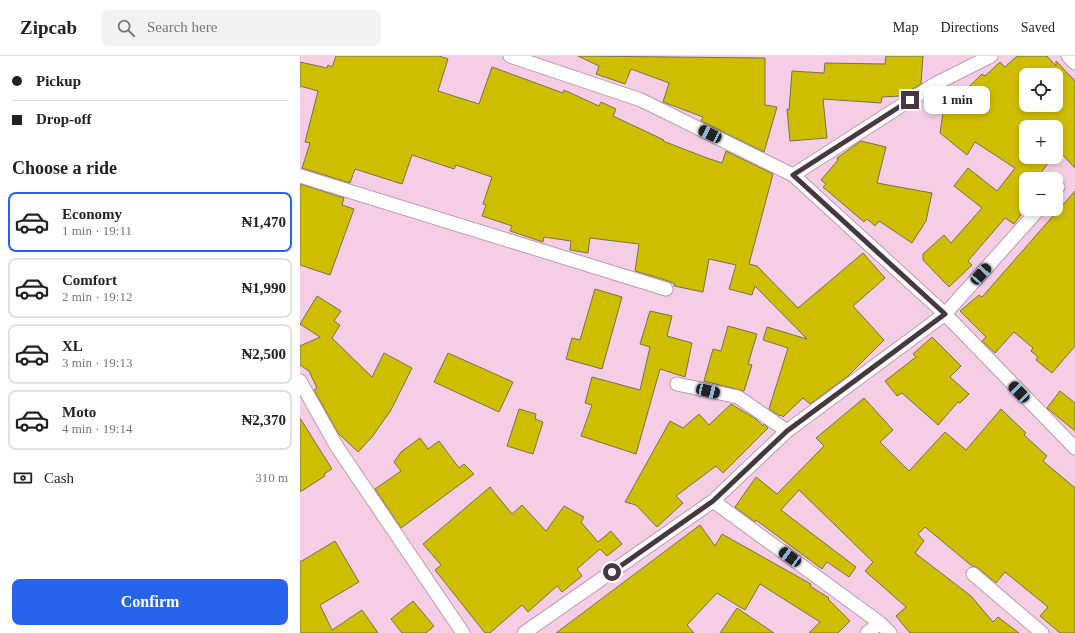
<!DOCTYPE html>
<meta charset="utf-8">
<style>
body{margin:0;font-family:"Times New Roman",serif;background:#f2f2f2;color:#222;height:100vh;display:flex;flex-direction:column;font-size:15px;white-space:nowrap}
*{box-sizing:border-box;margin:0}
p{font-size:13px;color:#767676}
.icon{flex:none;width:22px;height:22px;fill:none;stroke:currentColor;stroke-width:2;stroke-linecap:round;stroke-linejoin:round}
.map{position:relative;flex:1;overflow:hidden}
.side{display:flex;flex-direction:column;background:#fff;width:300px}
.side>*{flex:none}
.guide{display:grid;align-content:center;height:88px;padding:0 12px;background:#fff}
.controls{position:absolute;left:719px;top:12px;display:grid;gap:8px}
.controls a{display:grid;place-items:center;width:44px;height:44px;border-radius:8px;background:#fff;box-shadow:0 2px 6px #0003;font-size:20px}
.end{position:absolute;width:18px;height:18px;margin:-9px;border:5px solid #473740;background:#fff;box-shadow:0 0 0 2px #fff}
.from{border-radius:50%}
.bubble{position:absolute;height:28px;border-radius:8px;background:#fff;box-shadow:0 2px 6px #0003;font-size:13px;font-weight:800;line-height:28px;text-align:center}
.car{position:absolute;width:12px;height:24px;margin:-12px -6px;border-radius:5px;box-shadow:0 0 3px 1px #0007;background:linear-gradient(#222 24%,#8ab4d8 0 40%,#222 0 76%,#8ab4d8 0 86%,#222 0)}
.guide b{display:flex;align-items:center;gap:14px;height:38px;font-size:15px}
.guide b+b{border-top:1px solid #e0e0e0}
.guide i{width:10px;height:10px;background:#222}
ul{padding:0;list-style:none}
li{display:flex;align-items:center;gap:12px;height:60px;margin:0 8px 6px;padding:0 4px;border:2px solid #e0e0e0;border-radius:8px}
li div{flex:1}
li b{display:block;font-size:15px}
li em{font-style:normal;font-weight:800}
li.current{border-color:#2563eb}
li>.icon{width:36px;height:36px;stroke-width:1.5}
h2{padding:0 12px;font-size:18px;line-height:48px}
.pay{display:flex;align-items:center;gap:10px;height:44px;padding:0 12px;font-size:15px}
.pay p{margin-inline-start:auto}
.cta{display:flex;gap:8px;margin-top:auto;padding:8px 12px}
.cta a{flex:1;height:46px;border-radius:8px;background:#2563eb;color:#fff;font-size:16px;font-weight:800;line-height:46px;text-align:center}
header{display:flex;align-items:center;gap:24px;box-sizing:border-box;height:56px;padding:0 20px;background:#fff;border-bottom:1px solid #e0e0e0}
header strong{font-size:19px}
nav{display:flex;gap:22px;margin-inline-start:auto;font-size:14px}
.search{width:280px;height:36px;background:#f2f2f2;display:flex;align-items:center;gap:10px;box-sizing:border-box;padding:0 14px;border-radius:8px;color:#767676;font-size:15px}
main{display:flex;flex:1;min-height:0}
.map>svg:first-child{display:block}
.building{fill:#cfbd00;stroke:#77724e;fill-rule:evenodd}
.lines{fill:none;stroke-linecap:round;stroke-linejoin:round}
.minor-casing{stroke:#bf9ab0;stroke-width:15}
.minor{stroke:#fff;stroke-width:13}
.route{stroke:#473740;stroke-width:5}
</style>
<header>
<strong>Zipcab</strong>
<div class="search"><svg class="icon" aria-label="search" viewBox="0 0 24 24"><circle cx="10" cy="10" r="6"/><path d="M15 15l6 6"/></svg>Search here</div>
<nav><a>Map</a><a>Directions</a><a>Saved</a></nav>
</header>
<main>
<section class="side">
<div class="guide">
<b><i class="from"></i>Pickup</b>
<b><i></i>Drop-off</b>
</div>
<h2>Choose a ride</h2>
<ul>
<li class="current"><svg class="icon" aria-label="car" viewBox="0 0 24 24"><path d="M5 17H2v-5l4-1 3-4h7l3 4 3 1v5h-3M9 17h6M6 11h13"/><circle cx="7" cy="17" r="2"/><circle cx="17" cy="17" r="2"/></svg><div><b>Economy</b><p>1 min · 19:11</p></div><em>₦1,470</em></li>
<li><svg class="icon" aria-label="car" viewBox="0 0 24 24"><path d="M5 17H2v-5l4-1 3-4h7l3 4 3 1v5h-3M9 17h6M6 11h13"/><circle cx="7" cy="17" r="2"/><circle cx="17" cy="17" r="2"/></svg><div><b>Comfort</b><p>2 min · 19:12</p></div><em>₦1,990</em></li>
<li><svg class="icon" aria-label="car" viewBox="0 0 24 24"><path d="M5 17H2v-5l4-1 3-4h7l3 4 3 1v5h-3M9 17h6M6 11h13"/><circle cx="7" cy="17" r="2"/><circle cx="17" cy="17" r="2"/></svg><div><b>XL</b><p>3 min · 19:13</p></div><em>₦2,500</em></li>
<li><svg class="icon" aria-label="car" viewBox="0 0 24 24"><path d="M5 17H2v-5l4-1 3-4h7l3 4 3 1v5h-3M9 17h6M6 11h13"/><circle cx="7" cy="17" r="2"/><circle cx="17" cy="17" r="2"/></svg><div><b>Moto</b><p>4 min · 19:14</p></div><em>₦2,370</em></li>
</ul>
<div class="pay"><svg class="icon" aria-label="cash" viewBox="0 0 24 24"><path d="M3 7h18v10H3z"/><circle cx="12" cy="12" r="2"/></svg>Cash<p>310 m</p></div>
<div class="cta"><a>Confirm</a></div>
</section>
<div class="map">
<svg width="775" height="577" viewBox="0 0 775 577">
<rect width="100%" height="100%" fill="#f5cee5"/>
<path class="building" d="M36,0H139L148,3L138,35L179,48L192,11L263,37L264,34L299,50L301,46L316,53L313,60L364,84L363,85L407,102L422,107L426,95L473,118L449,208L457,210L498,252L563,197L585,222L553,250L584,284L547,321L510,348L503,342L483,361L481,359L480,360L469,353L488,292L463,284L467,271L507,283L455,230L452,239L429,233L436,209L409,203L403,236L374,230L375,228L368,225L335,215L339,188L290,182L288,197L270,194L271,185L244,181L243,186L210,175L212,170L182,160L186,149L183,148L192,121L156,109L154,113L112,99L102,128L55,113L50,127L2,112L10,87L5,86L18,35L0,30V6L27,12L28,9L32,11Z
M278,0L465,2V49L477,51L464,96L401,65L403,61L363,46L369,27L331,13L325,28L296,18L299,10Z
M586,0H623L621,28L601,40L582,41L581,47L523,43L527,82L490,85L487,53L489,54L492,15L524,17L525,7L585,8Z
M717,0H747L756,10V5L775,25V112L756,92V71H726V101H753L736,123H726V152L714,168L705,162L668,205L672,209L649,231L623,204V198L644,179L651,187L682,152L654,130L668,112L697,135L715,112L675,86L667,99L640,77L645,43L655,44L682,18L685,20L700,6L705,11ZM726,19H756V49H726Z
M561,85L586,91L577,127L632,137L626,165L612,187L579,165L575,170L567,163L564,166L523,131L526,128L521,124L538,104L537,102Z
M0,128L44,142L42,149L54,153L30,219L0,209Z
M775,135V290L752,317L736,304L738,301L731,295L733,292L714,276L695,297L682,285L686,281L660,255L679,239L682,241Z
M295,233L322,241L302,313L266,303L272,282L280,284Z
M17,240L41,255L34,265L40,269L32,282L72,321L84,297L112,312L91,354L72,381L58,396L38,377L14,334L17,332L9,315L0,309V290L20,281L0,268Z
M350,255L372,260L367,280L392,287L385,321L360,313L336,398L281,380L292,349L285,347L292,321L340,334L350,291L340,288Z
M428,270L457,278L448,308L452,309L444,335L404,325L413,293L421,295Z
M632,281L661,310L650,321L669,338L660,347L658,346L638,369L602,337L597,340L585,325L616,301L613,298Z
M148,297L213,326L199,356L134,326Z
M760,335L775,347V375L747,352Z
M564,342L593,374L580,386L609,415L645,376L666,394L701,353L726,377L724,379L747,400L743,405L775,432V577H760L740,560L748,551L705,516L696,527L678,512L672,510L625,471L618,478L624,485L615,497L671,540L693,566L698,561L719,577H610L596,560L606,551L565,515L573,506L499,434L481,454L556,511L549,521L527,506L522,513L456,464L455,466L435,451L456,421L477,438L524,390L516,382Z
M431,348L456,363L463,370L464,368L468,372L423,417L416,410L376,440L383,447L357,471L336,449L325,446L370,365L383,372L399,358L409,369Z
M219,353L236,358L235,363L243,366L233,398L207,390Z
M0,362L32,413L24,418L25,420L0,436Z
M120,382L128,393L139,385L159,412L164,408L174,418L101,472L75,433L101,415L94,406L101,396Z
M190,431L212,458L222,449L246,475L264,450L284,461L281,466L298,486L311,475L322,488L307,500L300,493L277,513L282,520L262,536L257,530L228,556L222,549L190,577H185L135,514L141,509L123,488Z
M400,469L415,490L422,478L511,528L510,530L529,542L528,543L550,565L538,577H509L520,566L460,528L445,554L417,537L387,569L394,577H256Z
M35,485L59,526L20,549L32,574L62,554L78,577H0V506Z
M113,545L134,570L126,577H102L91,563Z
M437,552L474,577H420Z"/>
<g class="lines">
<g class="minor-casing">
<path id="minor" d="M210,0L341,44L493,119L645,258L775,392
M768,0L775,7
M493,119L635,28L691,0
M0,120L366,233
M756,133L758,131
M0,325L37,391L163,577
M377,328L438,341L487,375
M413,445L580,567L590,577
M673,518L742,577
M224,577L413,445L487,375L645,258L739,153
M567,577L580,567"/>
</g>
<use href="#minor" class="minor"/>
</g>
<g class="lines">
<path class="route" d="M312,516L413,445L487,375L645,258L493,119L610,44"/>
</g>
</svg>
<div class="controls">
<a><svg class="icon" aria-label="locate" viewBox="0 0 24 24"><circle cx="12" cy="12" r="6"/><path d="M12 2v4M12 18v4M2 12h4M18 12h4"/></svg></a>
<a>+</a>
<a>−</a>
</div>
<i class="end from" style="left:312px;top:516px"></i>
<i class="end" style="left:610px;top:44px"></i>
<div class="bubble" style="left:624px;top:30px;width:66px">1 min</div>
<i class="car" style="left:410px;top:78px;rotate:296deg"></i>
<i class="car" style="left:681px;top:218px;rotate:42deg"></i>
<i class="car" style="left:408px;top:335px;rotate:103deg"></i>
<i class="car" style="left:719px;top:336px;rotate:316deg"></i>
<i class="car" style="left:490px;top:501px;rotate:306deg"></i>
</div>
</main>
